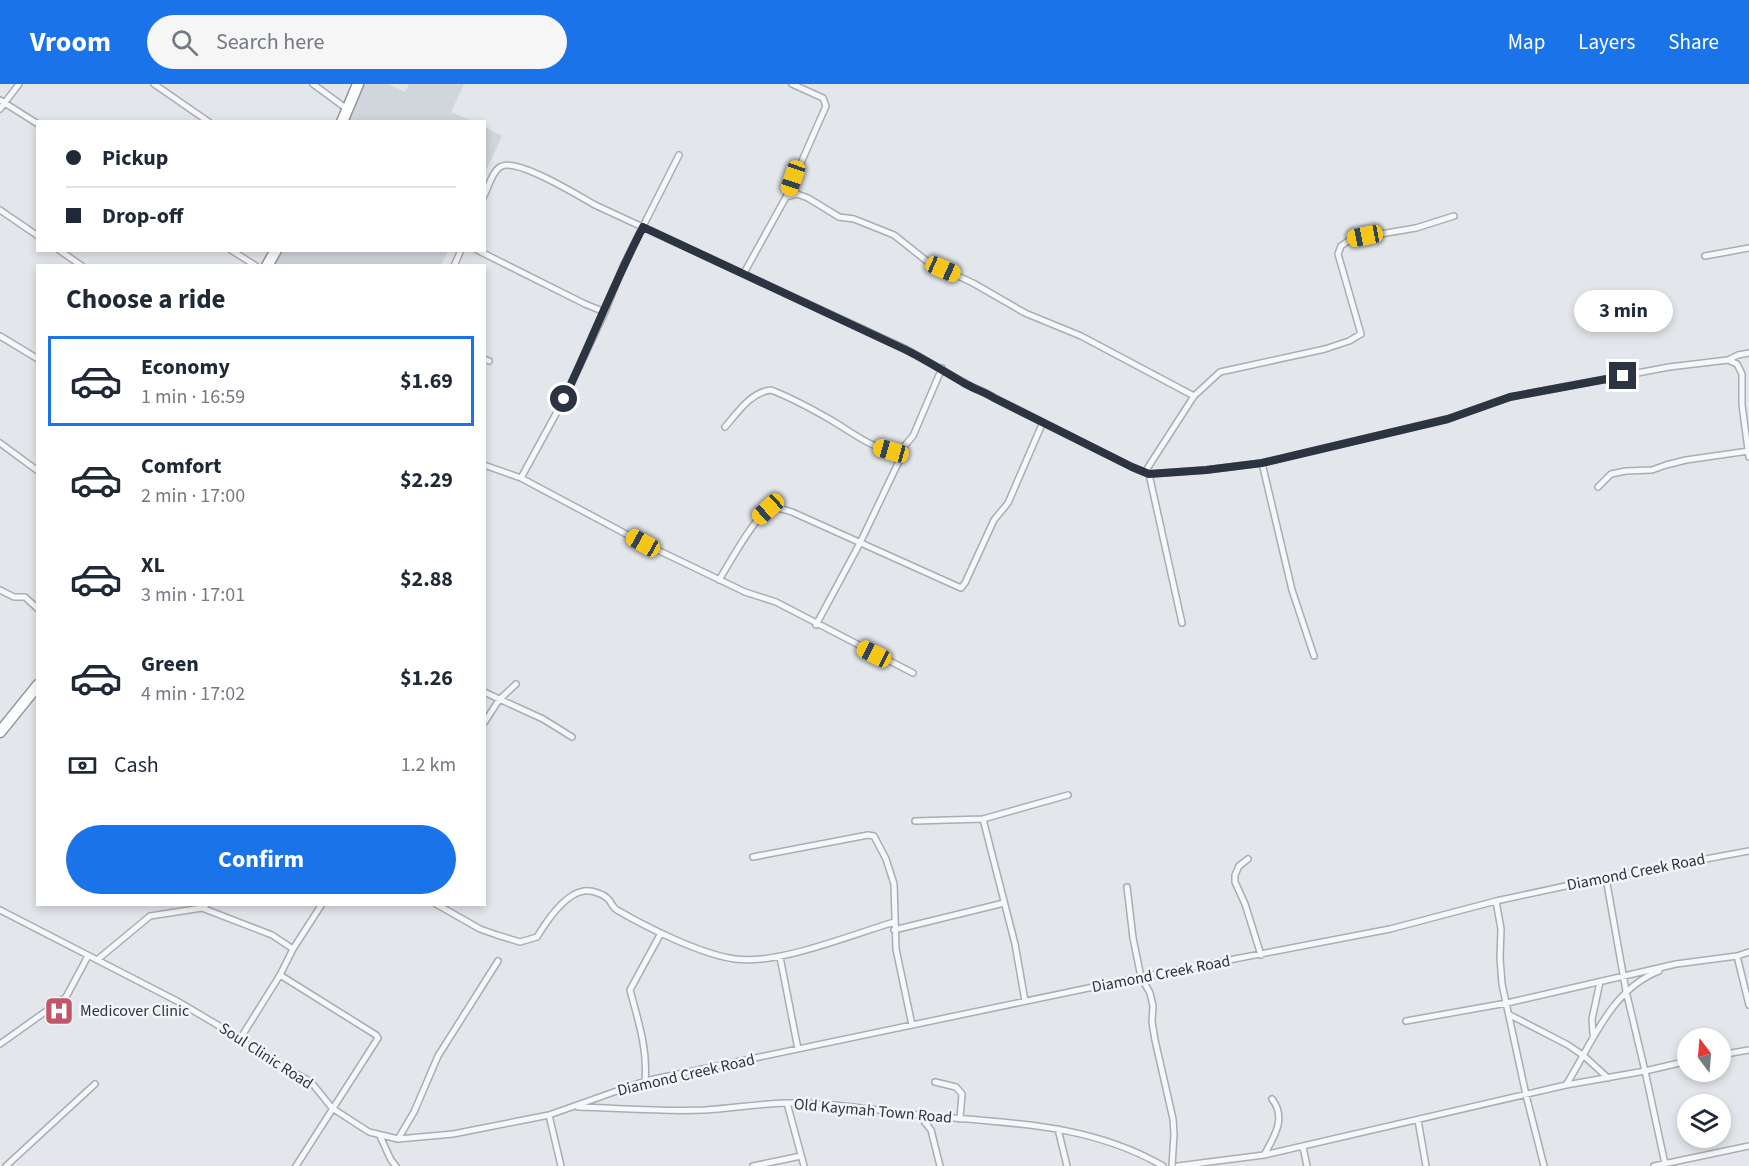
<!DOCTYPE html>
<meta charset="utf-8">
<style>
body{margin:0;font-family:"Source Sans 3",sans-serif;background:#f6f6f7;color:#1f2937;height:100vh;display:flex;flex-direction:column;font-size:22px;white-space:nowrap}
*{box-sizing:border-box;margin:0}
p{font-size:20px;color:#747a83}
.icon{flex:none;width:33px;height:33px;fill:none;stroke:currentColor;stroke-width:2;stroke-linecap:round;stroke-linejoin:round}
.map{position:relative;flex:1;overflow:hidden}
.sheet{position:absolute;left:36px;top:180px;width:450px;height:642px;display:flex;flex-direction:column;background:#fff;border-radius:0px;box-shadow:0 3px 9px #0003}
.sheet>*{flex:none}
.banner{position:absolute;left:36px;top:36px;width:450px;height:132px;border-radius:0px;box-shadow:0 3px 9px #0003;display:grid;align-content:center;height:132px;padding:0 30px;background:#fff}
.needle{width:39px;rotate:344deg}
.controls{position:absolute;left:1677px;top:944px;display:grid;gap:12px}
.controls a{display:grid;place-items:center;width:54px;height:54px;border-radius:50%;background:#fff;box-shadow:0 3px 9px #0003;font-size:30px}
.end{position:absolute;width:27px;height:27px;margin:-14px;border:8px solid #2d3441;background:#fff;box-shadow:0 0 0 3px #fff}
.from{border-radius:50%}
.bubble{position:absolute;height:42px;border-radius:21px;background:#fff;box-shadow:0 3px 9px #0003;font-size:20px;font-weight:700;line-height:42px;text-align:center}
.car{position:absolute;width:18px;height:36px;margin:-18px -9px;border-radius:8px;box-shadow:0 0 4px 2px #0007;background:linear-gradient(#f5c518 24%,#345 0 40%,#f5c518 0 76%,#345 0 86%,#f5c518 0)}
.banner b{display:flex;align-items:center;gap:21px;height:57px;font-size:22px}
.banner b+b{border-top:2px solid #e0e1e3}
.banner i{width:15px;height:15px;background:#1f2937}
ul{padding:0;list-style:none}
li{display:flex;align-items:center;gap:18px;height:90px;margin:0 12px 9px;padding:0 18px;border:3px solid transparent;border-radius:0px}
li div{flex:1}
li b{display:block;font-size:22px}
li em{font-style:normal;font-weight:700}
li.on{border-color:#1a73e8}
li>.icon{width:54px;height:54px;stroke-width:1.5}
h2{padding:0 30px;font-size:27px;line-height:72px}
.pay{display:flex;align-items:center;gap:15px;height:66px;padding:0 30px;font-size:22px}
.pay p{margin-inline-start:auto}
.primary-button{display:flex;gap:12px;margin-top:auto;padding:12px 30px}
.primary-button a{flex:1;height:69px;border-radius:36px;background:#1a73e8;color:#fff;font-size:24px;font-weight:700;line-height:69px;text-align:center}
header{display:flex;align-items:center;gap:36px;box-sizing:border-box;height:84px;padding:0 30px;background:#1a73e8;color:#fff}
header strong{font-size:28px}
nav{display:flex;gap:33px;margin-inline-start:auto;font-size:21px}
.search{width:420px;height:54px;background:#f6f6f7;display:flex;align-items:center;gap:15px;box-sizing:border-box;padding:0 21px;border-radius:33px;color:#747a83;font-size:22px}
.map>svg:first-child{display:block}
.built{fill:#d1d5dc}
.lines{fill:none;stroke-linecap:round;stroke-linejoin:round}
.street-casing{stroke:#a9adb4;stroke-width:8}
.highway-casing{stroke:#8c949f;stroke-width:13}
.street{stroke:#f6f7f8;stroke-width:5}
.highway{stroke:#fff;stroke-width:10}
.route{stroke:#2d3441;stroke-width:8}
.labels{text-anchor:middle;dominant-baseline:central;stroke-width:5;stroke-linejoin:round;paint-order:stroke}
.street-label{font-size:16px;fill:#2d3441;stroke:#f3f5f7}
.poi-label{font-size:16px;fill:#2d3441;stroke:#f3f5f7;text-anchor:start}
</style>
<header>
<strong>Vroom</strong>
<div class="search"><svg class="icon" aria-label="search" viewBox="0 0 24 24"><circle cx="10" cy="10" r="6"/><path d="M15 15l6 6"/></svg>Search here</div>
<nav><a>Map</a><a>Layers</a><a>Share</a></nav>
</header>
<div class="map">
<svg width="1749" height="1082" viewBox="0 0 1749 1082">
<rect width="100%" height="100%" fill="#e3e6ea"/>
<path class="built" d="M355,0H388L405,8L409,0H464L451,28L472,37L337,38Z
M485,43L502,52L485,89Z
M277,167H448L441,181L270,182Z"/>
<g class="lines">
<g class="street-casing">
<path id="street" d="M154,0L209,38
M313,0L347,25
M0,16L38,40
M0,25L19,0
M484,112C488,104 492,88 500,83C515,72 579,112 595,121L906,265C926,276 945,288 965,299C975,305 985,307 995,314L1132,383L1149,390L1206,386L1262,379L1447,335L1510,313L1669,283L1728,276L1738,271L1749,269
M786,113L826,22L823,14L792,0
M0,126L38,152
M59,166L82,182
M231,166L256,182
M477,166L585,220L605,228
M1705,172L1749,164
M454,182L461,166
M744,189L786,113L797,110L808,114L839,133L854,135L894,151L928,178L973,199L1025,229L1081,252L1194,312
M0,252L38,275
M484,275L489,277
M1728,276L1737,280L1742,290V321L1749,373
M725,343C738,328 751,308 771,306C792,314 812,325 831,336C852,348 875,368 900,367L913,352L942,284
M0,359L38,387
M1262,379L1292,506L1314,572
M484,381L521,394L643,459L745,508L776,518L913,589
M1145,388L1194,312L1220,288L1325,265L1349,257L1361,250L1338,170L1341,162L1351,155L1416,144L1454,132
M1149,390L1182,539
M521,394L564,315L605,228L623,182L679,71
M1598,403L1611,390L1626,387L1652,386L1666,381L1686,376L1749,367
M719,496C729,480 755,432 769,425C776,422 785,426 792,428L961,504L965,499L994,436L1008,419L1043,338
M0,506L14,513H25L38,525
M816,541L860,459L901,373L900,367
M484,608L543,635L572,653
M484,639L499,616L516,600
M983,735L1068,711
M915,737L983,735L1015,860L1025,917
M753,773L868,751L874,752L886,775L894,800L896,865L912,941
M1248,775L1239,782L1235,791V798L1245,820L1261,871
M1606,794L1626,907L1645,987L1688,977
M1127,803L1133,854L1141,893L1150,909L1153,922L1152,938L1155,956L1173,1035L1174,1050L1172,1082
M1496,817L1501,845L1500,874L1502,900L1526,1011L1544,1082
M436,820L480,845L497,851L520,858L537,853C546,838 564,810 584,807C592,806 604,810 609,816C612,820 613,824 617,826C648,844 700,870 735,875C778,881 851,851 894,838
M202,824L272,851L293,865L280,891L240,955
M0,826L177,917L221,943L258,968L311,998L332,1024L369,1048L398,1055L453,1050L549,1031L645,997L1141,893L1390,845L1496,817L1598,795L1749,767
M894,846L1004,819
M293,865L322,820
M1737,872L1749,921
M780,873L798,965
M97,876L150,832L202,824L207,820
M280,891L376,951L378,954L296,1082
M1510,931L1568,961L1584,972L1608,994
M1406,937L1507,919L1676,880L1737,872L1749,868
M1593,950L1592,935L1600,898
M0,960L66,913L88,872
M1720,971L1749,966
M645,997C648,966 638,936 630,906L661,849
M935,998L956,1003L962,1010L960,1035
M1566,1001C1592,960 1610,906 1659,887
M787,1019L804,1082
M578,1023C619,1024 663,1028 705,1026C732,1024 759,1020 786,1019C838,1018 888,1029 940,1033C1018,1039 1094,1042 1163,1082
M549,1031L561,1082
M920,1032L931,1046L940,1082
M1418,1036L1426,1082
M1058,1045L1067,1082
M380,1052L391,1076L396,1082
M398,1055L414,1028L438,972L498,877
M1303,1063L1307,1082
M1264,1071C1274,1053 1287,1034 1272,1015
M6,1082L95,1000
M753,1082L801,1072
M1178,1082L1264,1071L1566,1001L1645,987L1665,1080
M1654,1082L1749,1062"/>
</g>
<g class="highway-casing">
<path id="highway" d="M342,38L358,0
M267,182L276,166
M0,648L38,601"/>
</g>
<use href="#street" class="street"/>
<use href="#highway" class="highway"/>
</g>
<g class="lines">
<path class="route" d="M564,315C591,258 614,199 643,143L906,266C926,276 945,288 964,299C974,305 985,308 994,314L1132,383L1149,390L1206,386L1262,379L1448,335L1510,313L1623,292"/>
</g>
<defs>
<g id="hospital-square" transform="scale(1.5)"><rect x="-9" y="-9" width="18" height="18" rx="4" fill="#c25567" stroke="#f3f5f7"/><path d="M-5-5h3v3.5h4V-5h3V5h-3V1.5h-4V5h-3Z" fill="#fff"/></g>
</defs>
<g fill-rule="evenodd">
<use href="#hospital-square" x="59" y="927"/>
</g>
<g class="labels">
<g class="street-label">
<text transform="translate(1636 788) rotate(-11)">Diamond Creek Road</text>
<text transform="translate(1161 890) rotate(-11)">Diamond Creek Road</text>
<text transform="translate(266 972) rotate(33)">Soul Clinic Road</text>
<text transform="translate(686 991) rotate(-13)">Diamond Creek Road</text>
<text transform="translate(873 1027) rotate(5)">Old Kaymah Town Road</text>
</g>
<g class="poi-label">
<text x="80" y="927">Medicover Clinic</text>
</g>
</g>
</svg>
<div class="controls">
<a><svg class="needle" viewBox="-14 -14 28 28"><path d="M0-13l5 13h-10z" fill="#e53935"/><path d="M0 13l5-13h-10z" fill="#747a83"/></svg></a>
<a><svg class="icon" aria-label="layers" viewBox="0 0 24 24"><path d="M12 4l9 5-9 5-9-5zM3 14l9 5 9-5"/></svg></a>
</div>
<i class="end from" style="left:564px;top:315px"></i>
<i class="end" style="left:1623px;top:292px"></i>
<div class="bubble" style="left:1574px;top:206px;width:99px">3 min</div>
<i class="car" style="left:793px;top:94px;rotate:199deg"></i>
<i class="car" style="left:1365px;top:152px;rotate:259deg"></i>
<i class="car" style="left:943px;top:185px;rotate:114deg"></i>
<i class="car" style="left:891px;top:367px;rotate:286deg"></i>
<i class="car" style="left:768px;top:425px;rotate:228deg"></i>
<i class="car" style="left:643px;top:459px;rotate:299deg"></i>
<i class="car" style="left:874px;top:570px;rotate:297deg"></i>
<div class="banner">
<b><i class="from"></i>Pickup</b>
<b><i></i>Drop-off</b>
</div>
<section class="sheet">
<h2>Choose a ride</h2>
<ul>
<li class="on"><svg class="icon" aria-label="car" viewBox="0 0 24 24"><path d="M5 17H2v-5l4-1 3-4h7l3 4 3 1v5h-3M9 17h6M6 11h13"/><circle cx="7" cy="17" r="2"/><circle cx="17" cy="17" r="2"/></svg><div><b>Economy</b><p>1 min · 16:59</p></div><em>$1.69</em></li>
<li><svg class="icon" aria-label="car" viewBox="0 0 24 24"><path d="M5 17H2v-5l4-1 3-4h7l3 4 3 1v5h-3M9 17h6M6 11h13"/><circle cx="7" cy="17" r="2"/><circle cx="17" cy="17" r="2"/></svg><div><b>Comfort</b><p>2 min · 17:00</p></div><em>$2.29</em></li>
<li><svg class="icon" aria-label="car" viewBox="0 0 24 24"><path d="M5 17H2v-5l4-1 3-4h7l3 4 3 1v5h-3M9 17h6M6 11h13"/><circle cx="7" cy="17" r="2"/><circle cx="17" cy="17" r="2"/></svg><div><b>XL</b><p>3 min · 17:01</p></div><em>$2.88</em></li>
<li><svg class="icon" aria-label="car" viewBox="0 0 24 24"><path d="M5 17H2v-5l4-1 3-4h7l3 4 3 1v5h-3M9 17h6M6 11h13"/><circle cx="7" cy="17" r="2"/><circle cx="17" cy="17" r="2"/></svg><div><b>Green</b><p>4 min · 17:02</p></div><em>$1.26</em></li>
</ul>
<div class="pay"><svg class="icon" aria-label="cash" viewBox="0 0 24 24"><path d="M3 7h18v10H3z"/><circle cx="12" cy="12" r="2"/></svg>Cash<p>1.2 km</p></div>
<div class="primary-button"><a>Confirm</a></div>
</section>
</div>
